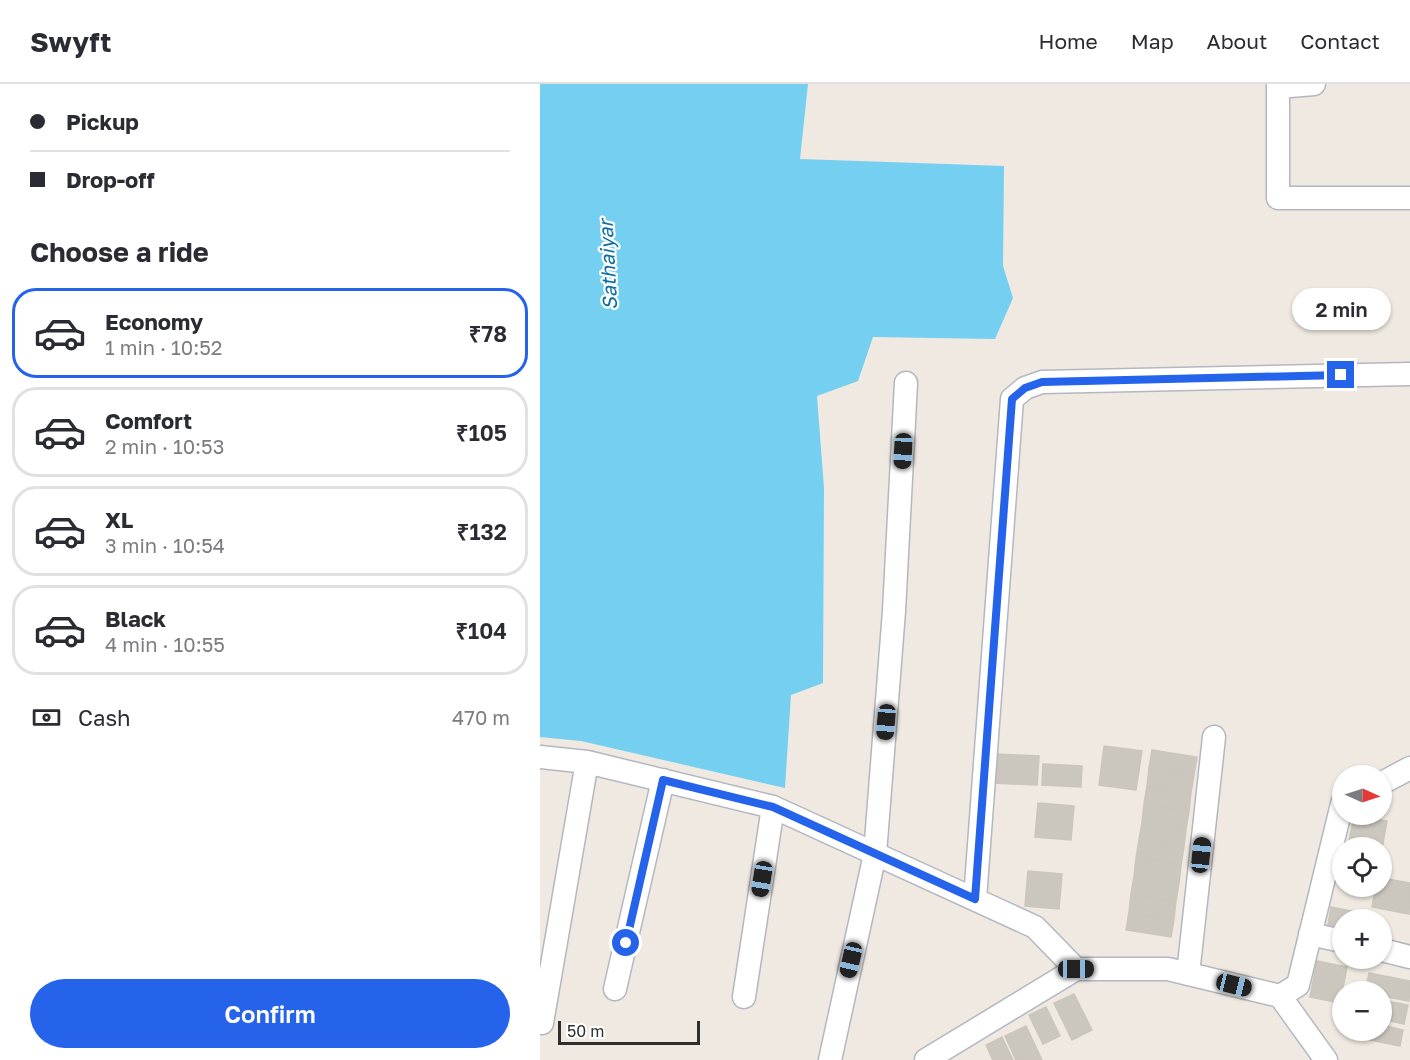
<!DOCTYPE html>
<meta charset="utf-8">
<style>
body{margin:0;font-family:"Golos Text",sans-serif;background:#f7f7f7;color:#2b2b33;height:100vh;display:flex;flex-direction:column;font-size:22px;white-space:nowrap}
*{box-sizing:border-box;margin:0}
p{font-size:20px;color:#7c7c81}
.icon{flex:none;width:33px;height:33px;fill:none;stroke:currentColor;stroke-width:2;stroke-linecap:round;stroke-linejoin:round}
.map{position:relative;flex:1;overflow:hidden}
.side{display:flex;flex-direction:column;background:#fff;width:540px}
.side>*{flex:none}
.banner{display:grid;align-content:center;height:132px;padding:0 30px;background:#fff}
.needle{width:39px;rotate:93deg}
.controls{position:absolute;left:792px;top:681px;display:grid;gap:12px}
.controls a{display:grid;place-items:center;width:60px;height:60px;border-radius:50%;background:#fff;box-shadow:0 2px 4px #0004;font-size:30px}
.scale{position:absolute;left:18px;bottom:15px;width:142px;box-sizing:border-box;padding-left:6px;border:3px solid #2e2e2e;border-top:0;font-size:16px;line-height:21px;white-space:nowrap;color:#2e2e2e;-webkit-text-stroke:4px #fff;paint-order:stroke}
.end{position:absolute;width:27px;height:27px;margin:-14px;border:8px solid #2563eb;background:#fff;box-shadow:0 0 0 3px #fff}
.from{border-radius:50%}
.bubble{position:absolute;height:42px;border-radius:21px;background:#fff;box-shadow:0 2px 4px #0004;font-size:20px;font-weight:600;line-height:42px;text-align:center}
.car{position:absolute;width:18px;height:36px;margin:-18px -9px;border-radius:8px;box-shadow:0 0 4px 2px #0007;background:linear-gradient(#222 24%,#8ab4d8 0 40%,#222 0 76%,#8ab4d8 0 86%,#222 0)}
.banner b{display:flex;align-items:center;gap:21px;height:57px;font-size:22px}
.banner b+b{border-top:2px solid #e1e1e2}
.banner i{width:15px;height:15px;background:#2b2b33}
ul{padding:0;list-style:none}
li{display:flex;align-items:center;gap:18px;height:90px;margin:0 12px 9px;padding:0 18px;border:3px solid #e1e1e2;border-radius:24px}
li div{flex:1}
li b{display:block;font-size:22px}
li em{font-style:normal;font-weight:600}
li.active{border-color:#2563eb}
li>.icon{width:54px;height:54px;stroke-width:1.5}
h2{padding:0 30px;font-size:27px;line-height:72px}
.pay{display:flex;align-items:center;gap:15px;height:66px;padding:0 30px;font-size:22px}
.pay p{margin-inline-start:auto}
.primary-button{display:flex;gap:12px;margin-top:auto;padding:12px 30px}
.primary-button a{flex:1;height:69px;border-radius:36px;background:#2563eb;color:#fff;font-size:24px;font-weight:600;line-height:69px;text-align:center}
header{display:flex;align-items:center;gap:36px;box-sizing:border-box;height:84px;padding:0 30px;background:#fff;border-bottom:2px solid #e1e1e2}
header strong{font-size:28px}
nav{display:flex;gap:33px;margin-inline-start:auto;font-size:21px}
main{display:flex;flex:1;min-height:0}
.map>svg:first-child{display:block}
.water{fill:#75cff0}
.building{fill:#cbc7bf;stroke:#cbc5ba;stroke-width:1.5}
.lines{fill:none;stroke-linecap:round;stroke-linejoin:round}
.street-casing{stroke:#b4b7c1;stroke-width:25}
.street{stroke:#fff;stroke-width:22}
.route{stroke:#2563eb;stroke-width:8}
.labels{text-anchor:middle;dominant-baseline:central;stroke-width:4.5;stroke-linejoin:round;paint-order:stroke}
.water-label{font-size:20px;font-style:italic;fill:#0d6fa3;stroke:#fff}
</style>
<header>
<strong>Swyft</strong>
<nav><a>Home</a><a>Map</a><a>About</a><a>Contact</a></nav>
</header>
<main>
<section class="side">
<div class="banner">
<b><i class="from"></i>Pickup</b>
<b><i></i>Drop-off</b>
</div>
<h2>Choose a ride</h2>
<ul>
<li class="active"><svg class="icon" aria-label="car" viewBox="0 0 24 24"><path d="M5 17H2v-5l4-1 3-4h7l3 4 3 1v5h-3M9 17h6M6 11h13"/><circle cx="7" cy="17" r="2"/><circle cx="17" cy="17" r="2"/></svg><div><b>Economy</b><p>1 min · 10:52</p></div><em>₹78</em></li>
<li><svg class="icon" aria-label="car" viewBox="0 0 24 24"><path d="M5 17H2v-5l4-1 3-4h7l3 4 3 1v5h-3M9 17h6M6 11h13"/><circle cx="7" cy="17" r="2"/><circle cx="17" cy="17" r="2"/></svg><div><b>Comfort</b><p>2 min · 10:53</p></div><em>₹105</em></li>
<li><svg class="icon" aria-label="car" viewBox="0 0 24 24"><path d="M5 17H2v-5l4-1 3-4h7l3 4 3 1v5h-3M9 17h6M6 11h13"/><circle cx="7" cy="17" r="2"/><circle cx="17" cy="17" r="2"/></svg><div><b>XL</b><p>3 min · 10:54</p></div><em>₹132</em></li>
<li><svg class="icon" aria-label="car" viewBox="0 0 24 24"><path d="M5 17H2v-5l4-1 3-4h7l3 4 3 1v5h-3M9 17h6M6 11h13"/><circle cx="7" cy="17" r="2"/><circle cx="17" cy="17" r="2"/></svg><div><b>Black</b><p>4 min · 10:55</p></div><em>₹104</em></li>
</ul>
<div class="pay"><svg class="icon" aria-label="cash" viewBox="0 0 24 24"><path d="M3 7h18v10H3z"/><circle cx="12" cy="12" r="2"/></svg>Cash<p>470 m</p></div>
<div class="primary-button"><a>Confirm</a></div>
</section>
<div class="map">
<svg width="870" height="976" viewBox="0 0 870 976">
<rect width="100%" height="100%" fill="#efe9e1"/>
<path class="water" d="M0,0H268L260,75L464,82L463,182L473,214L455,255L333,253L318,297L277,312L284,404L283,599L251,611L245,704L41,657L0,653Z"/>
<path class="building" d="M564,662L602,667L596,706L559,701Z
M612,666L657,673L654,691L609,684Z
M455,670L499,672L497,701L453,699Z
M503,680L542,682L541,703L502,701Z
M609,684L654,691L651,709L607,702Z
M607,702L651,709L649,727L604,720Z
M498,719L534,722L531,756L495,753Z
M604,720L649,727L646,745L602,738Z
M814,731L847,737L842,765L808,762Z
M602,738L646,745L644,763L599,756Z
M599,756L644,763L641,781L596,774Z
M798,767L802,768V786L794,784Z
M596,774L641,781L639,799L594,792Z
M488,787L522,790L519,825L485,822Z
M594,792L639,799L636,817L591,810Z
M842,794L870,799L869,830L832,823L836,802H842Z
M591,810L636,817L634,835L589,828Z
M791,823L817,828L815,836H802V855L786,852Z
M589,828L634,835L631,853L586,846Z
M777,877L807,883L800,919L770,913Z
M829,889L870,897L869,917L842,912V908H825Z
M534,910L552,946L532,956L514,919Z
M842,916L868,921L864,940L842,935Z
M506,923L520,952L503,960L489,931Z
M842,941L863,946L860,962L816,953L817,946H842Z
M486,942L502,976H476L465,952Z
M462,953L473,976H453L446,961Z"/>
<g class="lines">
<g class="street-casing">
<path id="street" d="M738,0V3L774,0
M738,3V114H870
M0,673L47,678L233,723L495,843L536,885
M842,699L870,684
M435,815L472,315L485,304L502,298L870,290
M770,850L802,857
M842,866L870,873
M648,890L674,653
M75,905L123,696
M740,912L786,976
M204,913L233,723
M2,939L47,678
M290,976L335,770L354,527L366,299
M386,976L536,885H628L740,912L758,901L802,720"/>
</g>
<use href="#street" class="street"/>
</g>
<g class="lines">
<path class="route" d="M86,859L123,696L233,723L435,815L472,315L485,304L502,298L801,291"/>
</g>
<g class="labels">
<g class="water-label">
<text transform="translate(67 181) rotate(-93)">Sathaiyar</text>
</g>
</g>
</svg>
<div class="controls">
<a><svg class="needle" viewBox="-14 -14 28 28"><path d="M0-13l5 13h-10z" fill="#e53935"/><path d="M0 13l5-13h-10z" fill="#7c7c81"/></svg></a>
<a><svg class="icon" aria-label="locate" viewBox="0 0 24 24"><circle cx="12" cy="12" r="6"/><path d="M12 2v4M12 18v4M2 12h4M18 12h4"/></svg></a>
<a>+</a>
<a>−</a>
</div>
<div class="scale">50 m</div>
<i class="end from" style="left:86px;top:859px"></i>
<i class="end" style="left:801px;top:291px"></i>
<div class="bubble" style="left:752px;top:204px;width:99px">2 min</div>
<i class="car" style="left:363px;top:367px;rotate:183deg"></i>
<i class="car" style="left:346px;top:638px;rotate:185deg"></i>
<i class="car" style="left:661px;top:771px;rotate:6deg"></i>
<i class="car" style="left:222px;top:795px;rotate:189deg"></i>
<i class="car" style="left:311px;top:876px;rotate:193deg"></i>
<i class="car" style="left:536px;top:885px;rotate:90deg"></i>
<i class="car" style="left:694px;top:901px;rotate:104deg"></i>
</div>
</main>
